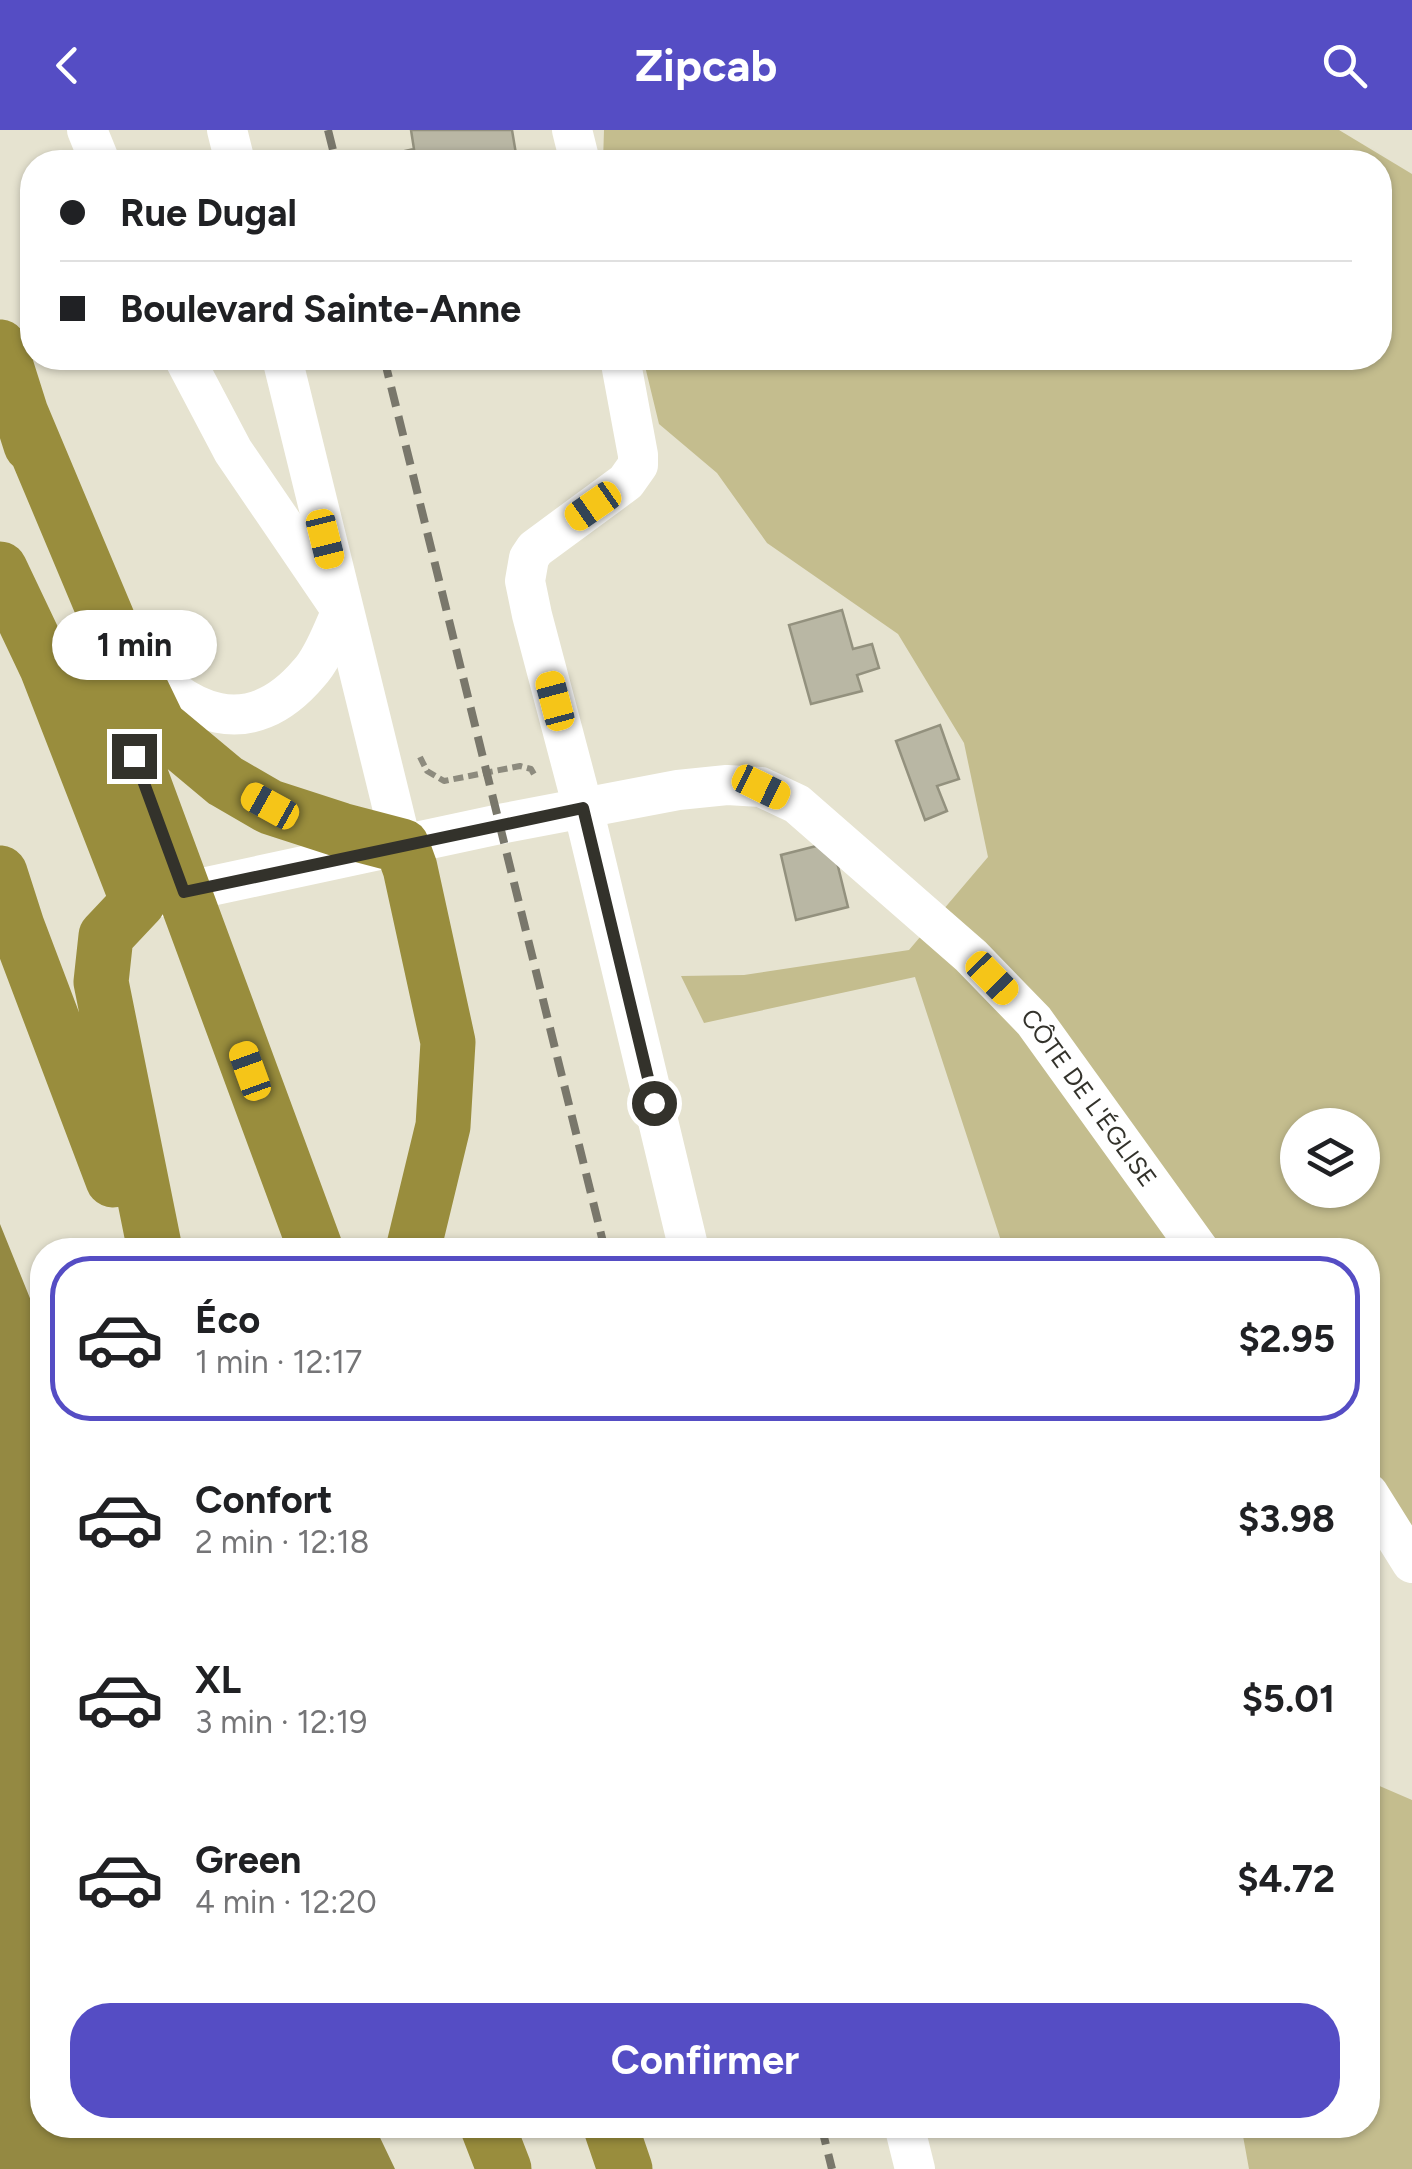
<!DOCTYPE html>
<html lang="fr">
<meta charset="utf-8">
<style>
body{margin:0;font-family:Figtree,sans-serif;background:#f2f2f2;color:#202124;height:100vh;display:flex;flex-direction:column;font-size:38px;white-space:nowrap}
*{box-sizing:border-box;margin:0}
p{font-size:32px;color:#757577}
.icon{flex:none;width:55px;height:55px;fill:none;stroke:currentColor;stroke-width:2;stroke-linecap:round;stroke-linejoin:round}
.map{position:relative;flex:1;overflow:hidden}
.drawer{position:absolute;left:30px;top:1108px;width:1350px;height:900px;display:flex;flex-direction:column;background:#fff;border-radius:40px;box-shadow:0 2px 8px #0004}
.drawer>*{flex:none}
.hud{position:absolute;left:20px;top:20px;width:1372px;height:220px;border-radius:40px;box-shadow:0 2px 8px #0004;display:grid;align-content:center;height:220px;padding:0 40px;background:#fff}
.tools{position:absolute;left:1280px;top:978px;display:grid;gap:20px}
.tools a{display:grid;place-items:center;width:100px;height:100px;border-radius:50%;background:#fff;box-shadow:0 2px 8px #0004;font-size:50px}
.end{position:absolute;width:45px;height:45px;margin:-22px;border:12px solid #33322b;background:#fff;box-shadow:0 0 0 5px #fff}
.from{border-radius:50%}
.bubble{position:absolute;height:70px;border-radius:35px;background:#fff;box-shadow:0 2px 8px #0004;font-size:32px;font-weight:700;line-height:70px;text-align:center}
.car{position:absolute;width:30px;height:60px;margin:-30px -15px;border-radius:12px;box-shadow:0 0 8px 2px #0007;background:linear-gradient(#f5c518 24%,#345 0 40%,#f5c518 0 76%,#345 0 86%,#f5c518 0)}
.hud b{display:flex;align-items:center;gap:35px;height:95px;font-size:38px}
.hud b+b{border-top:2px solid #e0e0e0}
.hud i{width:25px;height:25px;background:#202124}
ul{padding:18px 0 0;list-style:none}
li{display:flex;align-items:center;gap:30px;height:165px;margin:0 20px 15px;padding:0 20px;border:5px solid transparent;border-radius:40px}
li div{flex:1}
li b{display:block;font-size:38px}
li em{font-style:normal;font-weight:700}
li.on{border-color:#554dc4}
li>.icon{width:90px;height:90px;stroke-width:1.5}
.primary-button{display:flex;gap:20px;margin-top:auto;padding:20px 40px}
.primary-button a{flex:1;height:115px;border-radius:40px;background:#554dc4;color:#fff;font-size:40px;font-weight:700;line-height:115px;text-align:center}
header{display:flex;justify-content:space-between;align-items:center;height:130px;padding:0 40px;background:#554dc4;color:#fff;font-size:45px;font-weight:700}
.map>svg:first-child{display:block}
.green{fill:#c4bd8e;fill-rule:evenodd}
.water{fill:#948942}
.building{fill:#b9b7a4;stroke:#93917e;stroke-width:2.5}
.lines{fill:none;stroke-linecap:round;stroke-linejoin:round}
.path{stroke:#8d8b7e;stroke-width:6;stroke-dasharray:10 5;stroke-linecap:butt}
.minor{stroke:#fff;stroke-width:40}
.highway{stroke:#998d3d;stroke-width:55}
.rail{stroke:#79776b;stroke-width:8;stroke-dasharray:20 10;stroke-linecap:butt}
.route{stroke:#33322b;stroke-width:12}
.labels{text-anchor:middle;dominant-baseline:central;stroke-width:8;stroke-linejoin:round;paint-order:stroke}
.street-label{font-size:25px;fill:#33322b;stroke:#fff}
</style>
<header><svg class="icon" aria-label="back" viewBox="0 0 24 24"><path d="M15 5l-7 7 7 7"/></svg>Zipcab<svg class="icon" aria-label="search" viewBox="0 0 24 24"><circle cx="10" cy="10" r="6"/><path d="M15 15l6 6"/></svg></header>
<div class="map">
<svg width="1412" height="2039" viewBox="0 0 1412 2039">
<rect width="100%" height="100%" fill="#e6e3d0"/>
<path class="green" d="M604,0H1339L1412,44V1411L1382,1388L1368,1341V1120H1004L915,847L704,893L681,846L744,845L909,820L988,727L964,613L898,504L767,413L717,343L659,294L643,228H1380V32H603ZM1298,995H1362V1060H1298Z
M1368,1651L1412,1670V2039H1249L1241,1995H1368Z"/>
<path class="water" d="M0,1094L42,1198V1995H374L395,2039H0Z"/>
<path class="building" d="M411,0H512L517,30L502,32H407L405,21L414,19Z
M842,480L853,519L872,514L879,538L857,545L862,561L811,574L789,495Z
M940,595L959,649L937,656L947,681L925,690L896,611Z
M832,712L848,777L796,790L781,725Z"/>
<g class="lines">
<path class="path" d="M420,627L427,641L444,651L520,636L531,639L535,646"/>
<g class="minor">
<path d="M87,0L100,32"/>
<path d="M227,0L235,32"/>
<path d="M572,0L580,32"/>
<path d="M282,228L402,716"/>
<path d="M620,228L638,325V335L626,352L535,419L529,428L525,451L532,485L583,678L689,1120"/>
<path d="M134,523C185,585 249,614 309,543C324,527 332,501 342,481L233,321L184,228"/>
<path id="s1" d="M160,767L500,694L678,660L727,655L761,657L797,674L971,826L1034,891L1199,1120"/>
<path d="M1368,1363L1412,1433"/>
<path d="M904,1995L915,2039"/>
</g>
<path class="highway" d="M0,217L31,315
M20,281L109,493L159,596L225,651L270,677L341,700L402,716L410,738L448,912L443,996L413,1120
M0,439L47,538L138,772L106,806L101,852L155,1120
M107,554L316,1120
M0,743L17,796L113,1050
M487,1995L504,2039
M610,1995L625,2039"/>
<path class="rail" d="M328,0L336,32
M384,228L605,1120
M821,1995L832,2039"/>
</g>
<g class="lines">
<path class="route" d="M134,626L184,762L583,678L654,973"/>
</g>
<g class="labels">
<g class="street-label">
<text stroke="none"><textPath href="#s1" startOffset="1068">CÔTE DE L'ÉGLISE</textPath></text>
</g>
</g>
</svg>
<div class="tools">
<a><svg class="icon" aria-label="layers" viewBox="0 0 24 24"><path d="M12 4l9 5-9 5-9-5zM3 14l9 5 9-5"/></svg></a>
</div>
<i class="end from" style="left:654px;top:973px"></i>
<i class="end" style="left:134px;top:626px"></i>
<div class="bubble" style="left:52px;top:480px;width:165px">1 min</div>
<i class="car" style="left:593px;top:376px;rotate:235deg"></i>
<i class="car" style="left:325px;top:409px;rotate:166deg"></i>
<i class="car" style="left:555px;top:571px;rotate:345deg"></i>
<i class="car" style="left:761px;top:657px;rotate:116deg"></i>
<i class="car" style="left:270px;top:676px;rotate:299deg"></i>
<i class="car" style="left:992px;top:848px;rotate:136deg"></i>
<i class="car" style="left:250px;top:941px;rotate:340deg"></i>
<div class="hud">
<b><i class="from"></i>Rue Dugal</b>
<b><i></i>Boulevard Sainte-Anne</b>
</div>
<section class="drawer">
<ul>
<li class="on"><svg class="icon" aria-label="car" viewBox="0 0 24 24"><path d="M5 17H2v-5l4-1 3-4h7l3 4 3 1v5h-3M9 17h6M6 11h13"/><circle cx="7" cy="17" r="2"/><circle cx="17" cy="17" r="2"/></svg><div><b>Éco</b><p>1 min · 12:17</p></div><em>$2.95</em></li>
<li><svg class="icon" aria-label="car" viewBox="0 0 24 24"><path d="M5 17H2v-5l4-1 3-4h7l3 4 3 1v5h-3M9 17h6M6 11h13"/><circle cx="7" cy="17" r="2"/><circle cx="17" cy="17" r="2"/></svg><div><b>Confort</b><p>2 min · 12:18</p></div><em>$3.98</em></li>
<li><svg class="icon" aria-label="car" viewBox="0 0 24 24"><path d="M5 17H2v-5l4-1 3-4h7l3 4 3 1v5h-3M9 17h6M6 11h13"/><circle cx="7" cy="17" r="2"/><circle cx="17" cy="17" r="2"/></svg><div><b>XL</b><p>3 min · 12:19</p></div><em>$5.01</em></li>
<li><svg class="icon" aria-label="car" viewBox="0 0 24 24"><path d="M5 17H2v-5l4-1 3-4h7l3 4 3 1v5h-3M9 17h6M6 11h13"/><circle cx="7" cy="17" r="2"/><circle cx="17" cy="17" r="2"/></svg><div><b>Green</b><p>4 min · 12:20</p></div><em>$4.72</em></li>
</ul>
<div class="primary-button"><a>Confirmer</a></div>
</section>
</div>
